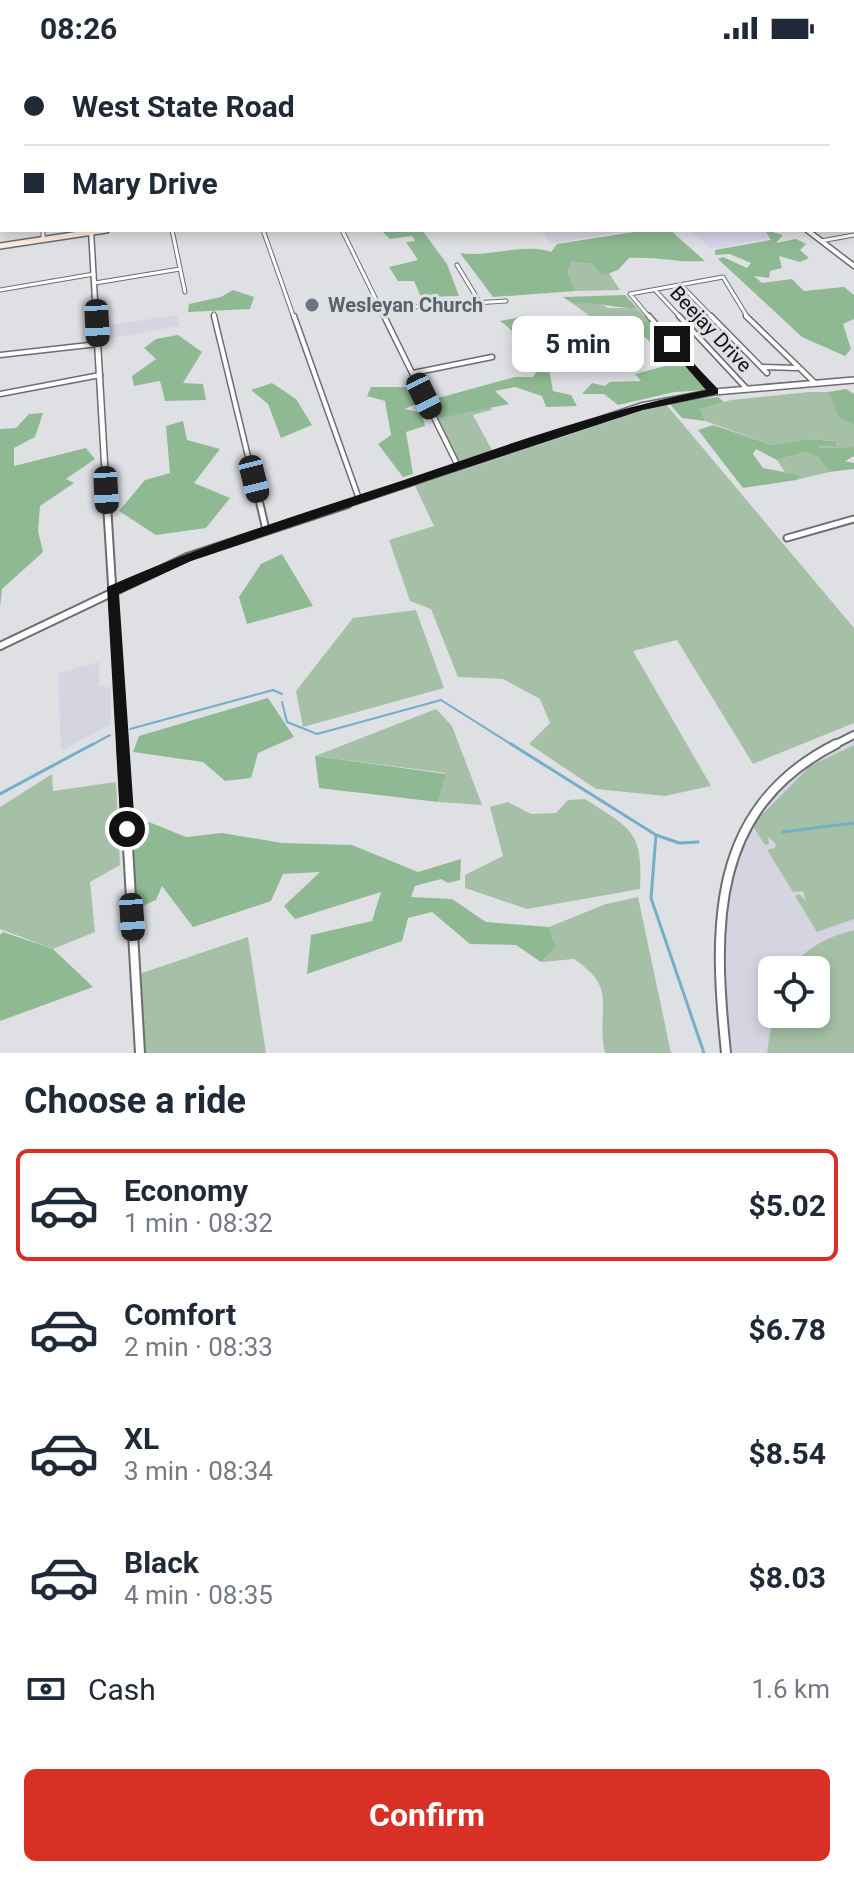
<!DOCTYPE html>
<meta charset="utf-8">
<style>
body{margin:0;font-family:Roboto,sans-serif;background:#f2f2f3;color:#1f2937;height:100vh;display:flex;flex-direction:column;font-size:30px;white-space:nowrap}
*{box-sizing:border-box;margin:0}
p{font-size:26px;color:#747a83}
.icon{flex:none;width:44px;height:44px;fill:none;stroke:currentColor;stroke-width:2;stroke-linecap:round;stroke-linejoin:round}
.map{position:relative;height:997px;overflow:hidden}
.side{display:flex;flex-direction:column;background:#fff;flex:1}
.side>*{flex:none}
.top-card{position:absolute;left:0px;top:0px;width:854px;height:176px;box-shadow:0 4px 12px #0003;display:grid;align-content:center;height:176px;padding:0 24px;background:#fff}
.buttons{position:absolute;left:758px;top:900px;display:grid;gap:16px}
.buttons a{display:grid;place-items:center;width:72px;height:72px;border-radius:12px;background:#fff;box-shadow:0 4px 12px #0003;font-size:40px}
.end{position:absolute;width:36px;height:36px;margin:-18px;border:10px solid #121213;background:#fff;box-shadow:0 0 0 4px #fff}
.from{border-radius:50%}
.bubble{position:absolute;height:56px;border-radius:12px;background:#fff;box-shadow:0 4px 12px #0003;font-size:26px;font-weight:700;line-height:56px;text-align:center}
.car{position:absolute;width:24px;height:48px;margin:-24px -12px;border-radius:10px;box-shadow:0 0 6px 2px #0007;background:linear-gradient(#222 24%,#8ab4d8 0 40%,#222 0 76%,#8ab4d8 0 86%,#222 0)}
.top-card b{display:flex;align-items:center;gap:28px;height:76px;font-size:30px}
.top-card b+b{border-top:2px solid #e0e1e3}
.top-card i{width:20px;height:20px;background:#1f2937}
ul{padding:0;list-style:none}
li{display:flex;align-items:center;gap:24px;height:112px;margin:0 16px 12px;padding:0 8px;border:4px solid transparent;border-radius:12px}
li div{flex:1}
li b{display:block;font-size:30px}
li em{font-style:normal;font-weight:700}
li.on{border-color:#d93025}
li>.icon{width:72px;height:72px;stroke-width:1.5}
h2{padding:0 24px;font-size:36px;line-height:96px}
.pay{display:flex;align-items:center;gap:20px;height:88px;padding:0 24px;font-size:30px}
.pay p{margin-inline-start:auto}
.action{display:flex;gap:16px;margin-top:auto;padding:16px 24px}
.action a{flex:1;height:92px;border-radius:12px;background:#d93025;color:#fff;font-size:32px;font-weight:700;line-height:92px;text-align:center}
.status{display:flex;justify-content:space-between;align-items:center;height:56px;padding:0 40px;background:#fff;direction:ltr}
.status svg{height:22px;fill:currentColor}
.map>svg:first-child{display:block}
.built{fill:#d4d5e0;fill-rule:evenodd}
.education{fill:#d8d3e8}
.green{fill:#a5c0a7}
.forest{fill:#8fb993}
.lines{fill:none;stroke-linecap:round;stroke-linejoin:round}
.stream-far1{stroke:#73afc8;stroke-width:2}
.stream{stroke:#73afc8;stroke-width:3}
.minor-far2-casing{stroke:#6c6d70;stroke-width:5}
.minor-far1-casing{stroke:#6c6d70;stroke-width:7}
.minor-casing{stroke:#6c6d70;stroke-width:9}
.tertiary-far3-casing{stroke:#6c6d70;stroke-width:7}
.tertiary-far2-casing{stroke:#6c6d70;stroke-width:8}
.tertiary-far1-casing{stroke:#6c6d70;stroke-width:10}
.tertiary-casing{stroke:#6c6d70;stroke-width:12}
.secondary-casing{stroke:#6c6d70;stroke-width:8}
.minor-far2{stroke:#fff;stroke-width:3}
.minor-far1{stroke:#fff;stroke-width:4}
.minor{stroke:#fff;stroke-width:5}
.tertiary-far3{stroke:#fff;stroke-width:4}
.tertiary-far2{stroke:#fff;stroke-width:5}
.tertiary-far1{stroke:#fff;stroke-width:6}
.tertiary{stroke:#fff;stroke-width:8}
.secondary{stroke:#ffede0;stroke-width:5}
.route{fill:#121213}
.worship-dot{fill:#6b7280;stroke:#dfe0e4;stroke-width:3}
.labels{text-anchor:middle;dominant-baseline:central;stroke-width:6;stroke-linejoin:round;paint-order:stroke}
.far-worship-label{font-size:20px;font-weight:bold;fill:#5b616d;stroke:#dfe0e4;text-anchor:start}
.far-street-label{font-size:20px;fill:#121213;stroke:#dfe0e4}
</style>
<div class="status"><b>08:26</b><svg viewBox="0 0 49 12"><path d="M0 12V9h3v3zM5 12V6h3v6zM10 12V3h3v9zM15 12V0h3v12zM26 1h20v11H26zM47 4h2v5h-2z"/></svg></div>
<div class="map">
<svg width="854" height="997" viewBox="0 0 854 997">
<rect width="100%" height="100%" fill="#dfe0e4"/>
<path class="built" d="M540,174H625L626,175L551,188Z
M177,259L179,270L105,283L104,270Z
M99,606V629L111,632V668L61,695L58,617Z
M854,682V997H730L720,897L732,815L749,772L775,734L816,699ZM772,914H816V958H772Z"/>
<path class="education" d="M690,174H764L773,182L711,193Z"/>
<path class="green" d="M571,205L592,208L602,220L609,217L620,234L576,235L568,217Z
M596,245L608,252H637L649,265L599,267L572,247Z
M481,335L492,354L473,359L493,396L459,405L430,345Z
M809,336H828L839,362L854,369V391L819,392L816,389H838L835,385L806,383L772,389L705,365L700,353L731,344Z
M665,347L854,572V667L753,708L677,584L633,595L711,730L665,740L596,733L529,688L550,667L540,643L503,623L458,621L431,553L410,545L389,484L434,470L415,430Z
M805,396L820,401L829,416L796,424L798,419L785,416L777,404Z
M416,554L444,632L303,671L296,635L353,562Z
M436,653L452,670L482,749L438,746L446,717L315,700Z
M854,689V863L817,876L795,840L799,838L806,845L803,835L793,836L767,794L775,792L776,788L768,781L769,788L765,789L752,769L810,710Z
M52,718L53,735L116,726L120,809L90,826L95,876L53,893L0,873V751Z
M585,743C631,773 643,774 640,833L527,853L465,832V819L503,800L490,751L508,746L531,758L556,757L568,744Z
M638,841L671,997H605C595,950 620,934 574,903L541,906L556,891L549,871L606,848Z
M854,874V997H767L773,958H816V914H792C805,890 829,881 854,874Z
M248,881L266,997H144L139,918Z"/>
<path class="forest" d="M391,174H422L447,208L459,240L421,241L414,225H398L389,211L418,204L406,186L415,185L412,180L390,183L383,176Z
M647,174H670L705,205C679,207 656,200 629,202L618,214L602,220L592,208L571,205L568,217L576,235L493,241L460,197C486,202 527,186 551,196L557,188Z
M765,174L783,179L776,187L796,183L806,188L800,194L809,202L800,206L779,200L782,212L770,215L769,222L754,220L762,227L792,223L804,235L844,231L854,239V263L843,268L851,293L845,300L802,281L718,203L723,201L747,212L751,207L730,198L715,199V194L771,184Z
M233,234L254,241L250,253L188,256L189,248L221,241Z
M625,239L637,252C613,252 595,245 572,247L563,241Z
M525,260L532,274L553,280H571L566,291L535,290L547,302L553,335L571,339L577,350L546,351L542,340L515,331L495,335L509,348L440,362L431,344L515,321H533L539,312C522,293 522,280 500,265Z
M649,265L707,334L674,336L618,349L604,338H582L592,327L605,330L610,326L641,325L635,318L673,308L629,266Z
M178,279L202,296L183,327L203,328L206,344L165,345L160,325L134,330L132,320L156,303L144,292L156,283Z
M272,327L296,343L312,369L281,382L268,348L251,334Z
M371,331H413L420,346L405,353L422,357L425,370L406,376L413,418L403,421L378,388L391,379L385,345L367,340Z
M846,333L854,338V369L839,362L828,336Z
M718,341L724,346L700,353L705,365L682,362L669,347Z
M43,357L35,381L14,392V410L86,392L95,403L66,423L74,427L40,450L38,475L43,496L2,533L0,551V373L16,372L29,358Z
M183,365L187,384L220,393L194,427L230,442L206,472L156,479L119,455L145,424L170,417L166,370Z
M713,369L772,389L806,383L835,385L838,390L817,389L819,392L854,391V400L845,405L854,407V413L829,416L819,401L805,396L777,404L756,393L753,398L763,412L799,419L796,424L743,432L698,374Z
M282,498L313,550L247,568L239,541L261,508Z
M268,642L294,681L258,697L251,722L225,725L203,706L133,696L139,680Z
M315,700L446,718L438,746L319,732Z
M129,758L186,781L222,777L282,787L352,789L418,816L461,803L460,824L448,827L441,823L415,830L411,841L452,843L486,866L549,871L556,891L541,906L516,889L470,888L432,856L408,862L402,885L307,918L311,879L372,865L381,836L295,863L284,850L320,816L283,818L271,845L193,871L162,830L156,844L135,853Z
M3,876L53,893L93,931L0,965V879Z"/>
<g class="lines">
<path class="stream-far1" d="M282,646L287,666L317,678L441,644L514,690
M130,673L273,634L282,638
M90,690L110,679"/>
<path class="stream" d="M511,688L656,779L679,787L698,786
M0,738L93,688
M783,776L854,767
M656,779L651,842L704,997"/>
<g class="minor-far2-casing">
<path id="minor-far2" d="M43,174V184
M172,174L185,236
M263,174L294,262
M342,174L385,262
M821,185L854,179
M457,209L480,247
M95,227L180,213
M681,229L713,262
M0,234L94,218
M655,234L681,262
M381,253L506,245
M214,258L215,262
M650,262L630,238L723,221L748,262"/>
</g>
<g class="minor-far1-casing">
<path id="minor-far1" d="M214,260L260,450
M294,260L359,443
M384,260L458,410
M649,260L714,336
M679,260L747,333
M711,260L767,317
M746,260L815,327
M0,299L98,288
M763,311L797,312
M413,317L492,301
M0,338L100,319"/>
</g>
<g class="minor-casing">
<path id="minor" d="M260,448L266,474
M787,482L854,463"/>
</g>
<g class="tertiary-far3-casing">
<path id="tertiary-far3" d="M91,174L96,262
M807,174L854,210"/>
</g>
<g class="tertiary-far2-casing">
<path id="tertiary-far2" d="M96,260L107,450
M342,450L641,350L714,336L854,324"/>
</g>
<g class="tertiary-far1-casing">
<path id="tertiary-far1" d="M107,448L122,690
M0,590L187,501L348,448
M832,690L854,679"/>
</g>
<g class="tertiary-casing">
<path id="tertiary" d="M122,688L140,997
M726,997C713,872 709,752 836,688"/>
</g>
<g class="secondary-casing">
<path id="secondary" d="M0,190L106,174"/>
</g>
<use href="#minor-far2" class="minor-far2"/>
<use href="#minor-far1" class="minor-far1"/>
<use href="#minor" class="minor"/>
<use href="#tertiary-far3" class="tertiary-far3"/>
<use href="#tertiary-far2" class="tertiary-far2"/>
<use href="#tertiary-far1" class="tertiary-far1"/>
<use href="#tertiary" class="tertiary"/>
<use href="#secondary" class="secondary"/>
</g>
<path class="route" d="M672,285L718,333V338L643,354L438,421L191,505L119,538L135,773L127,782L121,779L107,531C203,488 304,457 404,424C504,390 603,354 706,334L668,290Z"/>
<circle class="worship-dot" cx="312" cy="249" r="8"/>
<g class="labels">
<g class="far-worship-label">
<text x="328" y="249">Wesleyan Church</text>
</g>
<g class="far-street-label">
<text transform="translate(711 273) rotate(47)">Beejay Drive</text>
</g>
</g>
</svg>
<div class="buttons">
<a><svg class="icon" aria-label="locate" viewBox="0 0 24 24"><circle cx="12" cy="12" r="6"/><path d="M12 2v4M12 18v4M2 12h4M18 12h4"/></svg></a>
</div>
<i class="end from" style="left:127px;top:773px"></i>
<i class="end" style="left:672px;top:288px"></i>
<div class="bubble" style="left:512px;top:260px;width:132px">5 min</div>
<i class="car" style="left:97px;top:267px;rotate:177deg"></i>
<i class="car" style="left:424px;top:340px;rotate:154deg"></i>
<i class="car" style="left:254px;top:423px;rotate:166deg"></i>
<i class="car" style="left:106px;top:434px;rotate:177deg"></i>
<i class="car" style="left:132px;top:861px;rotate:176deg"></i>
<div class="top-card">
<b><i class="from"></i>West State Road</b>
<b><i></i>Mary Drive</b>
</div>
</div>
<section class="side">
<h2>Choose a ride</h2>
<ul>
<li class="on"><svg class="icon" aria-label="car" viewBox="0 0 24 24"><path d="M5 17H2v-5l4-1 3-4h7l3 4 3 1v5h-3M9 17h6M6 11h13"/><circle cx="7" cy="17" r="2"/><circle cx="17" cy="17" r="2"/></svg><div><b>Economy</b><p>1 min · 08:32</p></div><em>$5.02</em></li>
<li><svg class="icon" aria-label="car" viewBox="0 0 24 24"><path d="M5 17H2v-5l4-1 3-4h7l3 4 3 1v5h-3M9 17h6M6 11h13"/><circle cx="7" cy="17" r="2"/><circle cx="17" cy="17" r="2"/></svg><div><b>Comfort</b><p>2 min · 08:33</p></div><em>$6.78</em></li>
<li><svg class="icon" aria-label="car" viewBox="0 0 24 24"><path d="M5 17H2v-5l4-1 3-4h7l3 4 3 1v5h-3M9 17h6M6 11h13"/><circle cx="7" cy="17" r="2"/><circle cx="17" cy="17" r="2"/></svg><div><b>XL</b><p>3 min · 08:34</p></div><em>$8.54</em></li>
<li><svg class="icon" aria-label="car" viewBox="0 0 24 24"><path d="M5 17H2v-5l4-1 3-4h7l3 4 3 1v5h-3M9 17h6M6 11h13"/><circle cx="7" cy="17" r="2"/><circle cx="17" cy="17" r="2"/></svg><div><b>Black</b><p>4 min · 08:35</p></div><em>$8.03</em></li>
</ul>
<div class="pay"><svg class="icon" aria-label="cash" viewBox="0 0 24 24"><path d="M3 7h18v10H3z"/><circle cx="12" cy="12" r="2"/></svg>Cash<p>1.6 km</p></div>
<div class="action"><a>Confirm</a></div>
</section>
